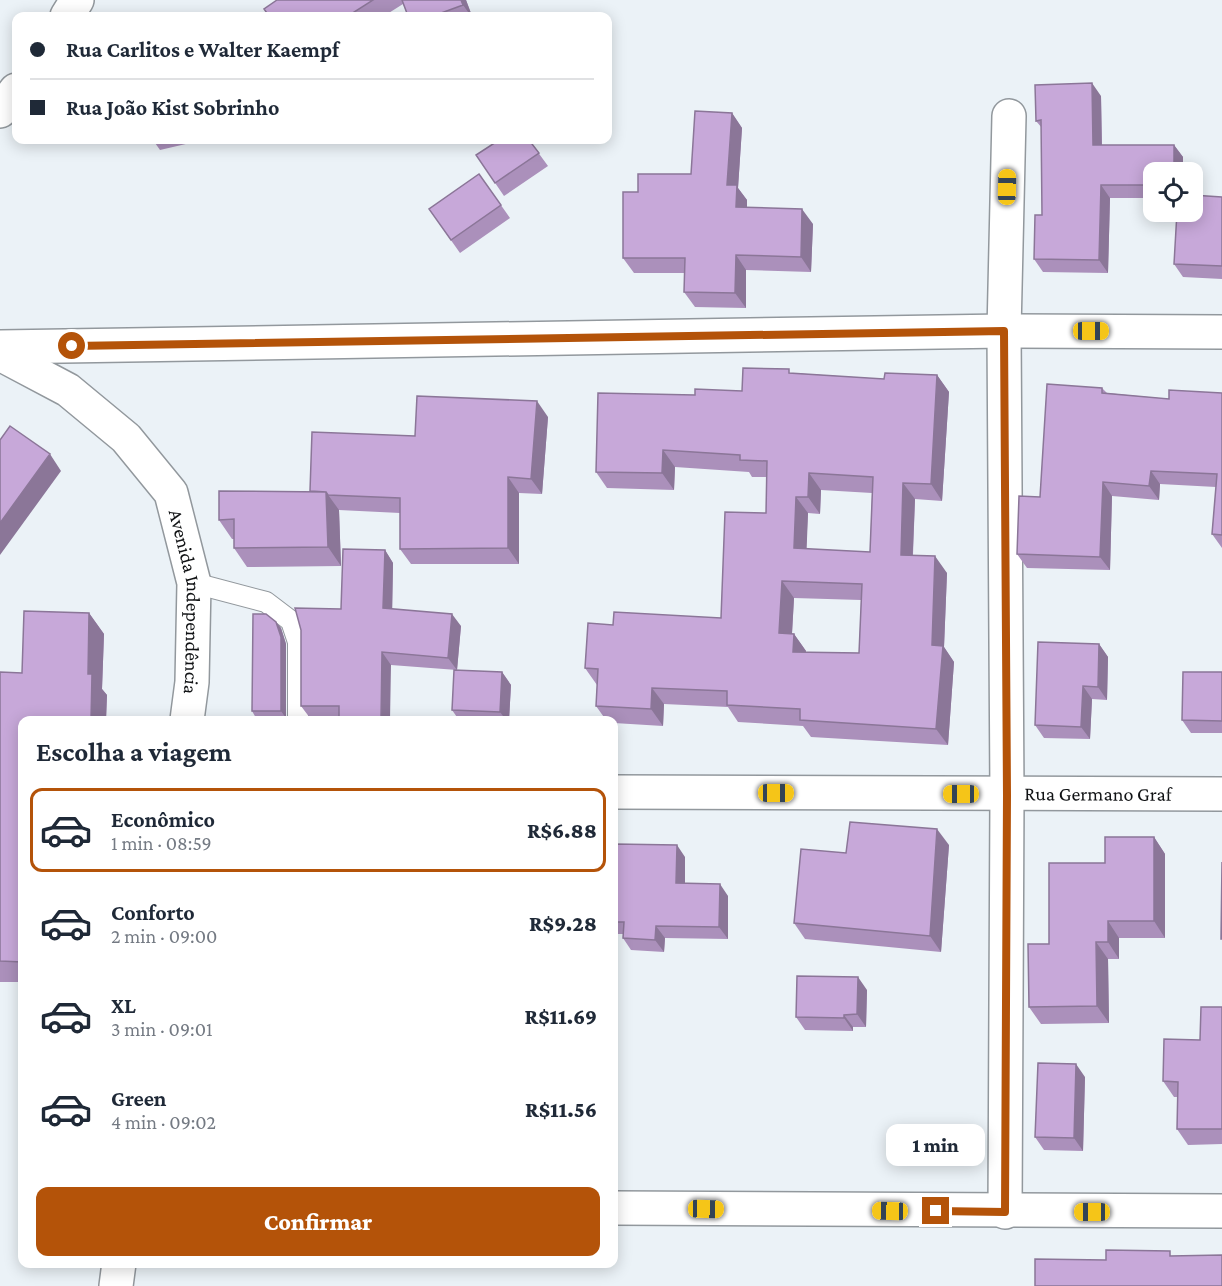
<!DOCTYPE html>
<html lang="pt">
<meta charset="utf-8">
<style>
body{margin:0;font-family:"Crimson Pro",serif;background:#f2f2f3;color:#1f2937;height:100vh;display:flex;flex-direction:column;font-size:22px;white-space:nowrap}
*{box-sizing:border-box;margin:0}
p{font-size:20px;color:#747a83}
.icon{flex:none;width:33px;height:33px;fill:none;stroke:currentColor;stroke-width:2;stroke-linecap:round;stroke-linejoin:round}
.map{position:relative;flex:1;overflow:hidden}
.side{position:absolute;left:18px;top:716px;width:600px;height:552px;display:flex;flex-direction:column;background:#fff;border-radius:12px;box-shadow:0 3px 15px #0003}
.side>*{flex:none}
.hud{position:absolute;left:12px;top:12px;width:600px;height:132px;border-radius:12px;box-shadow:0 3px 15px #0003;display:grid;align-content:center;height:132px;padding:0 18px;background:#fff}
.controls{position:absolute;left:1143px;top:162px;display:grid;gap:12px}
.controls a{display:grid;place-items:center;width:60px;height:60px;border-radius:12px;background:#fff;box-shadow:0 3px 15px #0003;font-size:30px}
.end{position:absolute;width:27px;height:27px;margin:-14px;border:8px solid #b45309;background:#fff;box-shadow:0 0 0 3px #fff}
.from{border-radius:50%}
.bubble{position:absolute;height:42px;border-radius:12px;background:#fff;box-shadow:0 3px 15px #0003;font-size:20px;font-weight:800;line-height:42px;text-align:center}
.car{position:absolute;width:18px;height:36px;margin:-18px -9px;border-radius:8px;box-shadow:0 0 4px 2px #0007;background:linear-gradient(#f5c518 24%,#345 0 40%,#f5c518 0 76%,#345 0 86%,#f5c518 0)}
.hud b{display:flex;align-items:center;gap:21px;height:57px;font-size:22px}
.hud b+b{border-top:2px solid #e0e1e3}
.hud i{width:15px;height:15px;background:#1f2937}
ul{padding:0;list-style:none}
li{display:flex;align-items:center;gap:18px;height:84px;margin:0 12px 9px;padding:0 6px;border:3px solid transparent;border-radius:12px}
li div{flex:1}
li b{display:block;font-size:22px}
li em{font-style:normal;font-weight:800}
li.active{border-color:#b45309}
li>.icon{width:54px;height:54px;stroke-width:1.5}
h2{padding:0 18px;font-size:27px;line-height:72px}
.primary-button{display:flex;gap:12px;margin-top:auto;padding:12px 18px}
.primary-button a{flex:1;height:69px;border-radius:12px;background:#b45309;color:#fff;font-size:24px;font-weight:800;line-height:69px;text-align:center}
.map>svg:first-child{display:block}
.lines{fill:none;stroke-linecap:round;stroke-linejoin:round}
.service-casing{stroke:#92989d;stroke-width:22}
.minor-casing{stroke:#92989d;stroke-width:36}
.secondary-casing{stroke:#92989d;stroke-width:36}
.service{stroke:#fff;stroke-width:20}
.minor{stroke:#fff;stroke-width:33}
.secondary{stroke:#fff;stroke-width:33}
.wall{fill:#ab90bb;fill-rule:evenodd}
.shaded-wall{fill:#8b7698}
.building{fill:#c7a8d9;stroke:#8b7698;stroke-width:1.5;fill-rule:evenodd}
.route{stroke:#b45309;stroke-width:8}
.labels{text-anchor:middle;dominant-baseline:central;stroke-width:6;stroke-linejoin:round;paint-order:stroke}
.street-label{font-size:20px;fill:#111315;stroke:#fdfeff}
</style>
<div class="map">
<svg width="1222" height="1286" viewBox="0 0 1222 1286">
<rect width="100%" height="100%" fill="#ebf2f7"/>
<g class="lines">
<g class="service-casing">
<path id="service" d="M194,583L266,602L291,621L298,642V720"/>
</g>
<g class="minor-casing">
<g id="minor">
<path d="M67,16L77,0"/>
<path d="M0,111L16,90"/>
<path d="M0,347L1004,331L1222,332"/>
<path id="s1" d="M614,792L1222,794"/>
<path d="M614,1208L1222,1211"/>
<path d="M1005,1212L1007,795L1004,331L1009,116"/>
</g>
</g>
<g class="secondary-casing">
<g id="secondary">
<path id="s2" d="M0,354L68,390L126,438L171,493L194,583L192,682L187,720"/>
<path d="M116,1286L119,1263"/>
</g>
</g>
<use href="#service" class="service"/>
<use href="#minor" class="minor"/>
<use href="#secondary" class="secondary"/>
</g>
<path class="wall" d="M277,0H466L472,16H408L403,4L384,16H269Z
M1101,96L1102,145H1174L1183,157V172H1154V198H1110L1108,273L1043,272L1034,259L1042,215V128L1036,121Z
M732,113L742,128L738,188L747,200V207L813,224L811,272L746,270V308L695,307L684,292V273H634L623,258L691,174Z
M153,140H203L160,150Z
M529,140L548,166L504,196L476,155Z
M479,174L510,218L460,253L429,209Z
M1222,197V279L1183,277L1174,264Z
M792,373L884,379L937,375L949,392L942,501L915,499L913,555L947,573L944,647L954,662L948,745L811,737L803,726L738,722L728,707L664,704L663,726L614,723V720H606L596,706L597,685L585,668L613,625L721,618L766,513L767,477H752L749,472L675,467L674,490L607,488L596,472L695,395L742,391ZM821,490L872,493L870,552L806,549L808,513L820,514ZM794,598L861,600L859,653L805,652L806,651L794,634H792Z
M1102,388L1107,393L1169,399L1222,393V548L1212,534L1216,487L1160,484L1159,500L1112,496L1110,570L1027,568L1017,554L1040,497Z
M548,417L542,494L519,493V564H411L400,549V513L339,510L341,566L247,567L234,548V539H232L219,520L310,491L415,436Z
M385,550L393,563L392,609L461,626L457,670L391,665L339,719L310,718L301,706Z
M89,613L104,634L102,689L107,695L106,720H22V982H0V672L22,673Z
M276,622L281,628L286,644V718H256L252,711Z
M1099,644L1108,657L1107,700L1092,699L1090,739L1044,738L1035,725Z
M502,672L511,685L509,720H459L452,710Z
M1222,672V733H1191L1182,720Z
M1154,837L1165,854V938H1119V959H1108L1109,1023L1041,1024L1029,1007L1049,944L1105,863Z
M614,844L685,857V883L728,896V939L665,938L664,952L631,950L623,938V934H614Z
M949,845L941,952L805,939L794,923L846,853Z
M867,990L866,1027H853V1031L805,1030L796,1017Z
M1222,1007V1144L1188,1145L1177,1129V1097H1174L1163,1081L1200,1040Z
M1085,1077L1083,1151L1044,1150L1035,1137Z"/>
<path class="shaded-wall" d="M461,0H466L472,16H471L463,5Z
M1092,83L1101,96L1102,157L1093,145Z
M732,113L742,128L738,188L747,200V222L736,207L727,185Z
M1174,145L1183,157V172H1174Z
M1101,185L1110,198L1108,273L1099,260Z
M802,209L813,224L811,272L801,257Z
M736,255L746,270V308L735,293Z
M937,375L949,392L942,501L931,484Z
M537,401L548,417L542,494L531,479Z
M663,450L675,467L674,490L662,473Z
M50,454L61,471L0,555V523Z
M1151,471L1160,484L1159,500L1149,486Z
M809,473L821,490L820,514L808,497Z
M508,477L519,493V564L508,548Z
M1103,482L1112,496L1110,570L1100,557Z
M903,483L915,499L912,571L901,555Z
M326,492L339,510L341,566L328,547Z
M796,497L808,513L806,565L794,548Z
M385,550L393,563L392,621L383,608Z
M935,556L947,573L944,647L954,662L948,745L936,729L932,645Z
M782,581L794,598L791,650L779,633Z
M89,613L104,634L102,689L107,695L106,720H91L88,674Z
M452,614L461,626L457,670L448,658Z
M276,622L281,628L286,644V718L281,711Z
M794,634L806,651L804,669L793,652Z
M1099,644L1108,657L1107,700L1098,687Z
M382,652L391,665L390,720H381Z
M502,672L511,685L509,720H506L500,712Z
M1083,686L1092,699L1090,739L1081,727Z
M652,688L664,704L663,726L651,709Z
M937,829L949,845L941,952L930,936Z
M1154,837L1165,854V938L1154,921Z
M677,845L685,857V895L676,883Z
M720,884L728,896V939L719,927Z
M1108,921L1119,938V959L1108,942Z
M656,926L665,938L664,952L655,940Z
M1096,942L1108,959L1109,1023L1097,1006Z
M858,977L867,990L866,1027L857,1014Z
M844,1015L853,1027V1031L844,1018Z
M1076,1064L1085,1077L1083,1151L1074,1138Z"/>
<path class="building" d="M277,0H373L348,16H269L264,9Z
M402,0H461L463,5L433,16H408Z
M1092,83L1093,145H1174V172H1154V185H1101L1099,260L1034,259L1035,215H1042L1041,120L1036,121L1035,85Z
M695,111L732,113L727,185H737L736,207L802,209L801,257L736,255L735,293L684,292L685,258H623V192H638V174H691Z
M499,140H529L539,153L495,183L476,155Z
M479,174L501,205L451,240L429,209Z
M1192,195L1222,197V266L1174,264L1177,212H1192Z
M743,368L789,369V373L884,379L885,373L937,375L931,484L903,483L901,555L935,556L932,645L943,646L936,729L800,720V709L727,705V691L652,688L651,709L596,706L598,669L585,668L588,623L613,625L614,612L721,618L725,512L766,513L767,461L740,460V455L663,450L662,473L596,472L598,393L695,395V389L742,391ZM809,473L873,477L870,552L794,548L796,497H808ZM782,581L862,584L859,653L793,652L794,634L779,633Z
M1047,384L1102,388V393L1169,399V390L1222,393V535L1212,534L1217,474L1151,471L1149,486L1103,482L1100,557L1017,554L1019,496L1040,497Z
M417,396L537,401L531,479L508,477V548L400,549V498L328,495L326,492L310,491L312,432L415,436Z
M10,426L50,454L0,523V440Z
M219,491L326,492L328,547L234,548V519L219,520Z
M343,549L385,550L383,608L452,614L448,658L382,652L381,720H339V706H301V630L295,608L341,609Z
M24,611L89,613L88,674H92L91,720H22V962L0,961V672L22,673Z
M253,614H266L276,622L281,637V711H252Z
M1038,642L1099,644L1098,687L1083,686L1081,727L1035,725Z
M454,670L502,672L500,712L452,710Z
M1183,672H1222V721L1182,720Z
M850,822L937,829L930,936L794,923L801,849L846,853Z
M1105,837H1154V921H1108V942H1096L1097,1006L1029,1007L1028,944H1049V863H1105Z
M614,844L677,845L676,883L720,884L719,927L656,926L655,940L623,938L624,922H614Z
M1222,862V939H1221Z
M797,976L858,977L857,1014L844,1015V1018L796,1017Z
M1201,1007H1222V1129H1177L1178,1082L1163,1081L1164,1039L1200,1040Z
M1038,1063L1076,1064L1074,1138L1035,1137Z
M1106,1250L1170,1251V1256L1222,1255V1286H1035V1259L1106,1260Z"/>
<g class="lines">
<path class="route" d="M72,346L1004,331L1007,795L1005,1212L936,1211"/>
</g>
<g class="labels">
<g class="street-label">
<text stroke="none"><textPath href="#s2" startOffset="334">Avenida Independência</textPath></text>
<text stroke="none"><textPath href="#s1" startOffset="484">Rua Germano Graf</textPath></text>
</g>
</g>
</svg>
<div class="controls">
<a><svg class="icon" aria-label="locate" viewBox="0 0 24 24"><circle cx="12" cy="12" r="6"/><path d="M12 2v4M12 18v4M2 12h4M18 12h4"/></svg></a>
</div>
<i class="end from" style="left:72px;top:346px"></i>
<i class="end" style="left:936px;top:1211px"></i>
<div class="bubble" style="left:886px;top:1124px;width:99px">1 min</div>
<i class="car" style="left:1007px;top:187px;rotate:1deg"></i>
<i class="car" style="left:1091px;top:331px;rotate:90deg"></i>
<i class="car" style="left:776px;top:793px;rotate:90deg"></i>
<i class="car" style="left:961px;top:794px;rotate:270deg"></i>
<i class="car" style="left:706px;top:1209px;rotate:91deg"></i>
<i class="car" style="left:890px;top:1211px;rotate:271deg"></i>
<i class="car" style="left:1092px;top:1212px;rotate:270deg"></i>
<div class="hud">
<b><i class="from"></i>Rua Carlitos e Walter Kaempf</b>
<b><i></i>Rua João Kist Sobrinho</b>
</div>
<section class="side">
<h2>Escolha a viagem</h2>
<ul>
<li class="active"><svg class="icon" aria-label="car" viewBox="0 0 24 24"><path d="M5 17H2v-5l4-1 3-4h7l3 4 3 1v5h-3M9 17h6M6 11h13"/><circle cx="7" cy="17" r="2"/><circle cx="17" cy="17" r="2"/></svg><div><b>Econômico</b><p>1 min · 08:59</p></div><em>R$6.88</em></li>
<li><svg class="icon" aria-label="car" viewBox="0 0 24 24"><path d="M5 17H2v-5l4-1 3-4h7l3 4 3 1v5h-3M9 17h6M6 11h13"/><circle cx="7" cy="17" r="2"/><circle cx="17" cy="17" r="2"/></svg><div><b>Conforto</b><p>2 min · 09:00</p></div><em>R$9.28</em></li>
<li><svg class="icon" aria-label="car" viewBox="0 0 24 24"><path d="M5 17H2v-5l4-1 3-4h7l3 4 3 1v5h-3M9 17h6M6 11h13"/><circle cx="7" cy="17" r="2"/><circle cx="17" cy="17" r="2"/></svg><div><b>XL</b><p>3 min · 09:01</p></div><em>R$11.69</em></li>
<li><svg class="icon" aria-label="car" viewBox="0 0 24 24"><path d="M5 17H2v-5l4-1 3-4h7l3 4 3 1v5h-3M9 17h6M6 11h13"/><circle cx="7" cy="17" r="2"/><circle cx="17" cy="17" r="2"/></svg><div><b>Green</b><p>4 min · 09:02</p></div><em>R$11.56</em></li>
</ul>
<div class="primary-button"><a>Confirmar</a></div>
</section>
</div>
